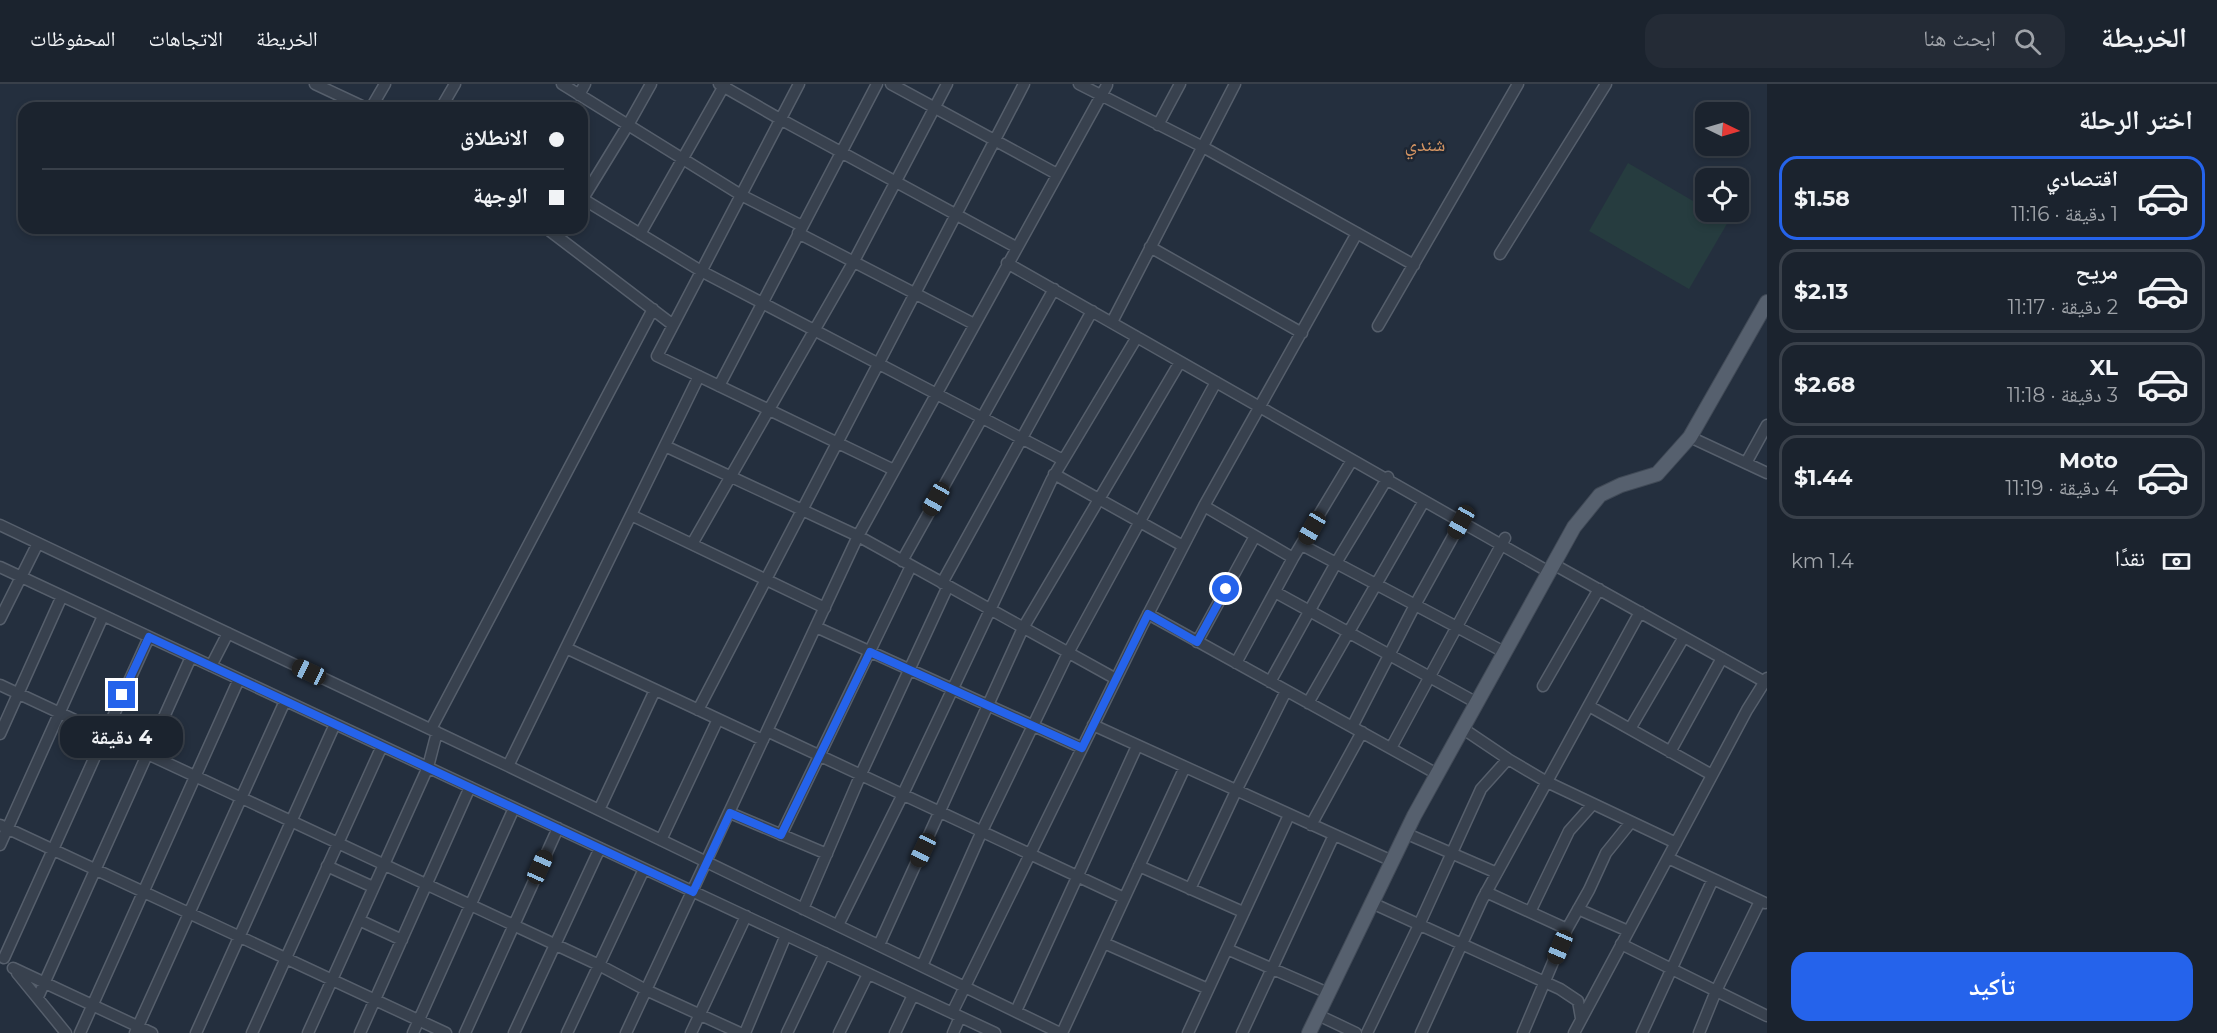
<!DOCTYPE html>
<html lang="ar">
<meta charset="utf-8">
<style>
body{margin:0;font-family:Montserrat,"Noto Naskh Arabic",sans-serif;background:#242b36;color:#f1f3f6;direction:rtl;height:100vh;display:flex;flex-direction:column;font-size:22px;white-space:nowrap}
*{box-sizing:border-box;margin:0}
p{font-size:20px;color:#a0a4aa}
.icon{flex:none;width:33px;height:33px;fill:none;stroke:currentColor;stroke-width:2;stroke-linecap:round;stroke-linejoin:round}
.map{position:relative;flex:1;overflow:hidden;direction:ltr}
.side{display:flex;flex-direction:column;background:#1b232e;width:450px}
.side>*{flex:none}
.guide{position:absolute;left:18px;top:18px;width:570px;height:132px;border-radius:18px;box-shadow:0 3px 9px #0003,0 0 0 2px #39404a;direction:rtl;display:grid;align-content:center;height:132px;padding:0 24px;background:#1b232e}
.needle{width:39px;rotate:95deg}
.tools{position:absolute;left:1695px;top:18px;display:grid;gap:12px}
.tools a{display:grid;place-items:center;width:54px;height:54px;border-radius:12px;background:#1b232e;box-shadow:0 3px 9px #0003,0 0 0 2px #39404a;font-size:30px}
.end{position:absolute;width:27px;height:27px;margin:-14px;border:8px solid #2563eb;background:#fff;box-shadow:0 0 0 3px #fff}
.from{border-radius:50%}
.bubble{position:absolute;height:42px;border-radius:18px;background:#1b232e;box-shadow:0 3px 9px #0003,0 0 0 2px #39404a;font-size:20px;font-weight:700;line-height:42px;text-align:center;direction:rtl}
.car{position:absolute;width:18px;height:36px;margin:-18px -9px;border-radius:8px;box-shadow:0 0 4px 2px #0007;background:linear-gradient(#222 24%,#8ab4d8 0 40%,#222 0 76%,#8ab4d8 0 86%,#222 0)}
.guide b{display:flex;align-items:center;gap:21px;height:57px;font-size:22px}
.guide b+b{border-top:2px solid #39404a}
.guide i{width:15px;height:15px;background:#f1f3f6}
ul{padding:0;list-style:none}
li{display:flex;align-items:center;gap:18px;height:84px;margin:0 12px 9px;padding:0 12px;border:3px solid #39404a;border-radius:18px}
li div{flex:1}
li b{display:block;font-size:22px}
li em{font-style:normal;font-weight:700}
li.selected{border-color:#2563eb}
li>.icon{width:54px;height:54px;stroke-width:1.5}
h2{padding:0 24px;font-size:27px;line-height:72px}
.pay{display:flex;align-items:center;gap:15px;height:66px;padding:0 24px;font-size:22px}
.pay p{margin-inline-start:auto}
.primary-button{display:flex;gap:12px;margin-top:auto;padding:12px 24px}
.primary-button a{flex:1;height:69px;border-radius:18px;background:#2563eb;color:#fff;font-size:24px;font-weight:700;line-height:69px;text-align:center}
header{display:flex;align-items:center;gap:36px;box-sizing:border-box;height:84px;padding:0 30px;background:#1b232e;border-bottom:2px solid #39404a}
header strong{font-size:28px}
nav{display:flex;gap:33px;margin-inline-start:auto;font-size:21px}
.search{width:420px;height:54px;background:#242b36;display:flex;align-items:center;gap:15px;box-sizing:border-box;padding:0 21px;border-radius:18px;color:#a0a4aa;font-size:22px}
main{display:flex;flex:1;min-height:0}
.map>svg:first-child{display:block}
.green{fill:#263c3f}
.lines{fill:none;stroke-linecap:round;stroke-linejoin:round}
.minor-casing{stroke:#565f6c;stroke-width:13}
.major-casing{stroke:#414a57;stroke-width:16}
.minor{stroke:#38414e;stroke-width:10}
.major{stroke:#56606e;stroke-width:14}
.route{stroke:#2563eb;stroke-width:8}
.labels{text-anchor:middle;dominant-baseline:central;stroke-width:5;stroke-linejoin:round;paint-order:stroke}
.quarter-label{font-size:20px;fill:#d59563;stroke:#1d2633}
</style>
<header>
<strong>الخريطة</strong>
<div class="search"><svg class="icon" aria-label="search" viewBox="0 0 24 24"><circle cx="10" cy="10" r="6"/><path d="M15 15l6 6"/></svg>ابحث هنا</div>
<nav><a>الخريطة</a><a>الاتجاهات</a><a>المحفوظات</a></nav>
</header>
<main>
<section class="side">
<h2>اختر الرحلة</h2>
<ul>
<li class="selected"><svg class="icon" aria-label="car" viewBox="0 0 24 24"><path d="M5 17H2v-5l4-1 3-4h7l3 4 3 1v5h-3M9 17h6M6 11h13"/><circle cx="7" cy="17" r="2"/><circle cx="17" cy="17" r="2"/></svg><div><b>اقتصادي</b><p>1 دقيقة · 11:16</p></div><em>$1.58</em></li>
<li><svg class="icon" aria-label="car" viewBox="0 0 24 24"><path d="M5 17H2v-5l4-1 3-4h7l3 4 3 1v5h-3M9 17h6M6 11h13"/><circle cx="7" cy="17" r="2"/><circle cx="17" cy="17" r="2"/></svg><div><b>مريح</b><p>2 دقيقة · 11:17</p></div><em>$2.13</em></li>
<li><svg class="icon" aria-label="car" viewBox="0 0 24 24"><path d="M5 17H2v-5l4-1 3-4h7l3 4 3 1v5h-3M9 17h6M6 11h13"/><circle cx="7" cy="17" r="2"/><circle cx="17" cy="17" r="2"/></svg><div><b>XL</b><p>3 دقيقة · 11:18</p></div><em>$2.68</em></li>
<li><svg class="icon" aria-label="car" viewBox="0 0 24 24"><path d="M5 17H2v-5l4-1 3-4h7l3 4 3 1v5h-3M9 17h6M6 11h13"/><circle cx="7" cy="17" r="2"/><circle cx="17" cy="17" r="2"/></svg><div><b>Moto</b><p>4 دقيقة · 11:19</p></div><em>$1.44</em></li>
</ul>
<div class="pay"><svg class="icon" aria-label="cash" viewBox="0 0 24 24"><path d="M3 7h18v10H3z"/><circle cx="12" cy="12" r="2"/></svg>نقدًا<p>1.4 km</p></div>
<div class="primary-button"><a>تأكيد</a></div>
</section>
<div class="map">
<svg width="1767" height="949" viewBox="0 0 1767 949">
<rect width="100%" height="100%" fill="#242f3e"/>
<path class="green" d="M1628,79L1705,124L1706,128H1711L1728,138L1689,205L1589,147Z"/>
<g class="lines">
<g class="minor-casing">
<path id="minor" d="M315,0L366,24
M562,0L741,111L802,142
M719,0L780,35L1016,163
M799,0L657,272L894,386
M891,0L1057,90
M1079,0L1203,63L1414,181
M579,11L585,0
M371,24L385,0
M441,24L455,0
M1158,41L1180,0
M583,115L701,187L1063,376
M582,116L628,41L651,0
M546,144L673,241
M798,149L974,240
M640,150L725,0
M1150,163L1302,249
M1500,170L1606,0
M1007,179L1549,488
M1112,238L1235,0
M1378,242L1518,0
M719,302L877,0
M1690,353L1767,389
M665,362L858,452L1116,595
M1746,379L1767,341
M1054,390L1183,462
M1204,422L1293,474
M631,431L825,524
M0,441L508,682L1060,949
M692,460L854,177L947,0
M1302,461L1504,568
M902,477L1054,205
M1553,480L1765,598
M0,483L995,949
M942,499L1092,227
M1275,508L1477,619
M1148,530L1437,690
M0,535L38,459
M816,543L1082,664
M1197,558L1255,452
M566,564L763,656
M1236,579L1293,474L1352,376
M211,582L228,549
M1270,598L1336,479L1388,393
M0,601L599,881L646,906L740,949
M1543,602L1599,505
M1308,619L1424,417
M1589,622L1712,691
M698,626L1024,0
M1093,641L1392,777
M1352,643L1415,521L1461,438
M1462,644L1508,675L1547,698L1676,759
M431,645L653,225
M1630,645L1684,553
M767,647L1124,814
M0,650L62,512
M1391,664L1505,454
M1670,668L1722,574
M508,682L699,292
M599,726L655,606
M730,729L827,770
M0,741L446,949
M1311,741L1362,648
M1405,749L1497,789
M781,751L911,482
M661,756L718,635
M0,761L103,532
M1668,774L1765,819
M327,782L373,803
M1139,782L1243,828
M1190,805L1236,707L1286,607
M1486,808L1567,845
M1372,819L1560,905L1578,917L1581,934
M803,825L861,690L948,502
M1578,825L1628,847
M1530,828L1569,747L1593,720
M359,836L402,856
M838,841L903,710L1052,395L1137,253
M1104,859L1208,905
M1621,860L1767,932
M879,861L1023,544L1180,278
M1227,865L1328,909
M4,874L149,553
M922,882L982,747L1068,569L1216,298
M13,884L152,949
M17,889L66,949
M38,913L191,573
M1016,927L1137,662
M952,929L1142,542L1204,422L1357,149
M1318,931L1356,949
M80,949L239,595
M135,949L285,617
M196,949L335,640
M252,949L382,662
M308,949L428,683L437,648
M360,949L470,703
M413,949L514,724
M465,949L558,744
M514,949L600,764
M567,949L644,785
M626,949L858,452L1107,1
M691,949L746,832
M745,949L786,851
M787,949L825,869
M839,949L868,890
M895,949L913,911
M953,949L960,933
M1062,949L1185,683
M1188,949L1289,731
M1242,949L1334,751
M1367,949L1419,841L1481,705L1508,675
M1421,949L1482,816L1640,528
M1523,949L1567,845L1589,806L1606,769L1631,738
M1574,949L1747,626L1767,594
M1642,949L1713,795
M1699,949L1716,907L1760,817"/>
</g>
<g class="major-casing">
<path id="major" d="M1309,949L1414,732L1574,443L1600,411L1621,401L1657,390L1690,353L1767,218"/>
</g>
<use href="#minor" class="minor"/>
<use href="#major" class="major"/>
</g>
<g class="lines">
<path class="route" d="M122,611L149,553L693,808L730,729L781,751L870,568L1082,664L1148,530L1197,558L1226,505"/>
</g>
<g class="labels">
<g class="quarter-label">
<text x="1425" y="60">شندي</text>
</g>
</g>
</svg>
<div class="tools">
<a><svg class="needle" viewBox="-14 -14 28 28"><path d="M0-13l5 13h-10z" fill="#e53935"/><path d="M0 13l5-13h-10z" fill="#a0a4aa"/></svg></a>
<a><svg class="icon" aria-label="locate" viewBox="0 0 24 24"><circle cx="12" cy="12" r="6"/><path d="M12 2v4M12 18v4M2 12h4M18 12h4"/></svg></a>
</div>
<i class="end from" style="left:1226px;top:505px"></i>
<i class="end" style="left:122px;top:611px"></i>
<div class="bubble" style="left:60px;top:632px;width:123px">4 دقيقة</div>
<i class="car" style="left:936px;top:415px;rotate:209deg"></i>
<i class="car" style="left:1461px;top:438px;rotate:209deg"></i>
<i class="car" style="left:1312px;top:444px;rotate:210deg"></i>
<i class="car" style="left:309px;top:588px;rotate:295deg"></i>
<i class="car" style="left:923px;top:766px;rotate:205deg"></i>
<i class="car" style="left:540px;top:783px;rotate:24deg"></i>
<i class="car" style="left:1560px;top:863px;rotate:203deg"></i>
<div class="guide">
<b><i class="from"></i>الانطلاق</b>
<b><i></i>الوجهة</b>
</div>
</div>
</main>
